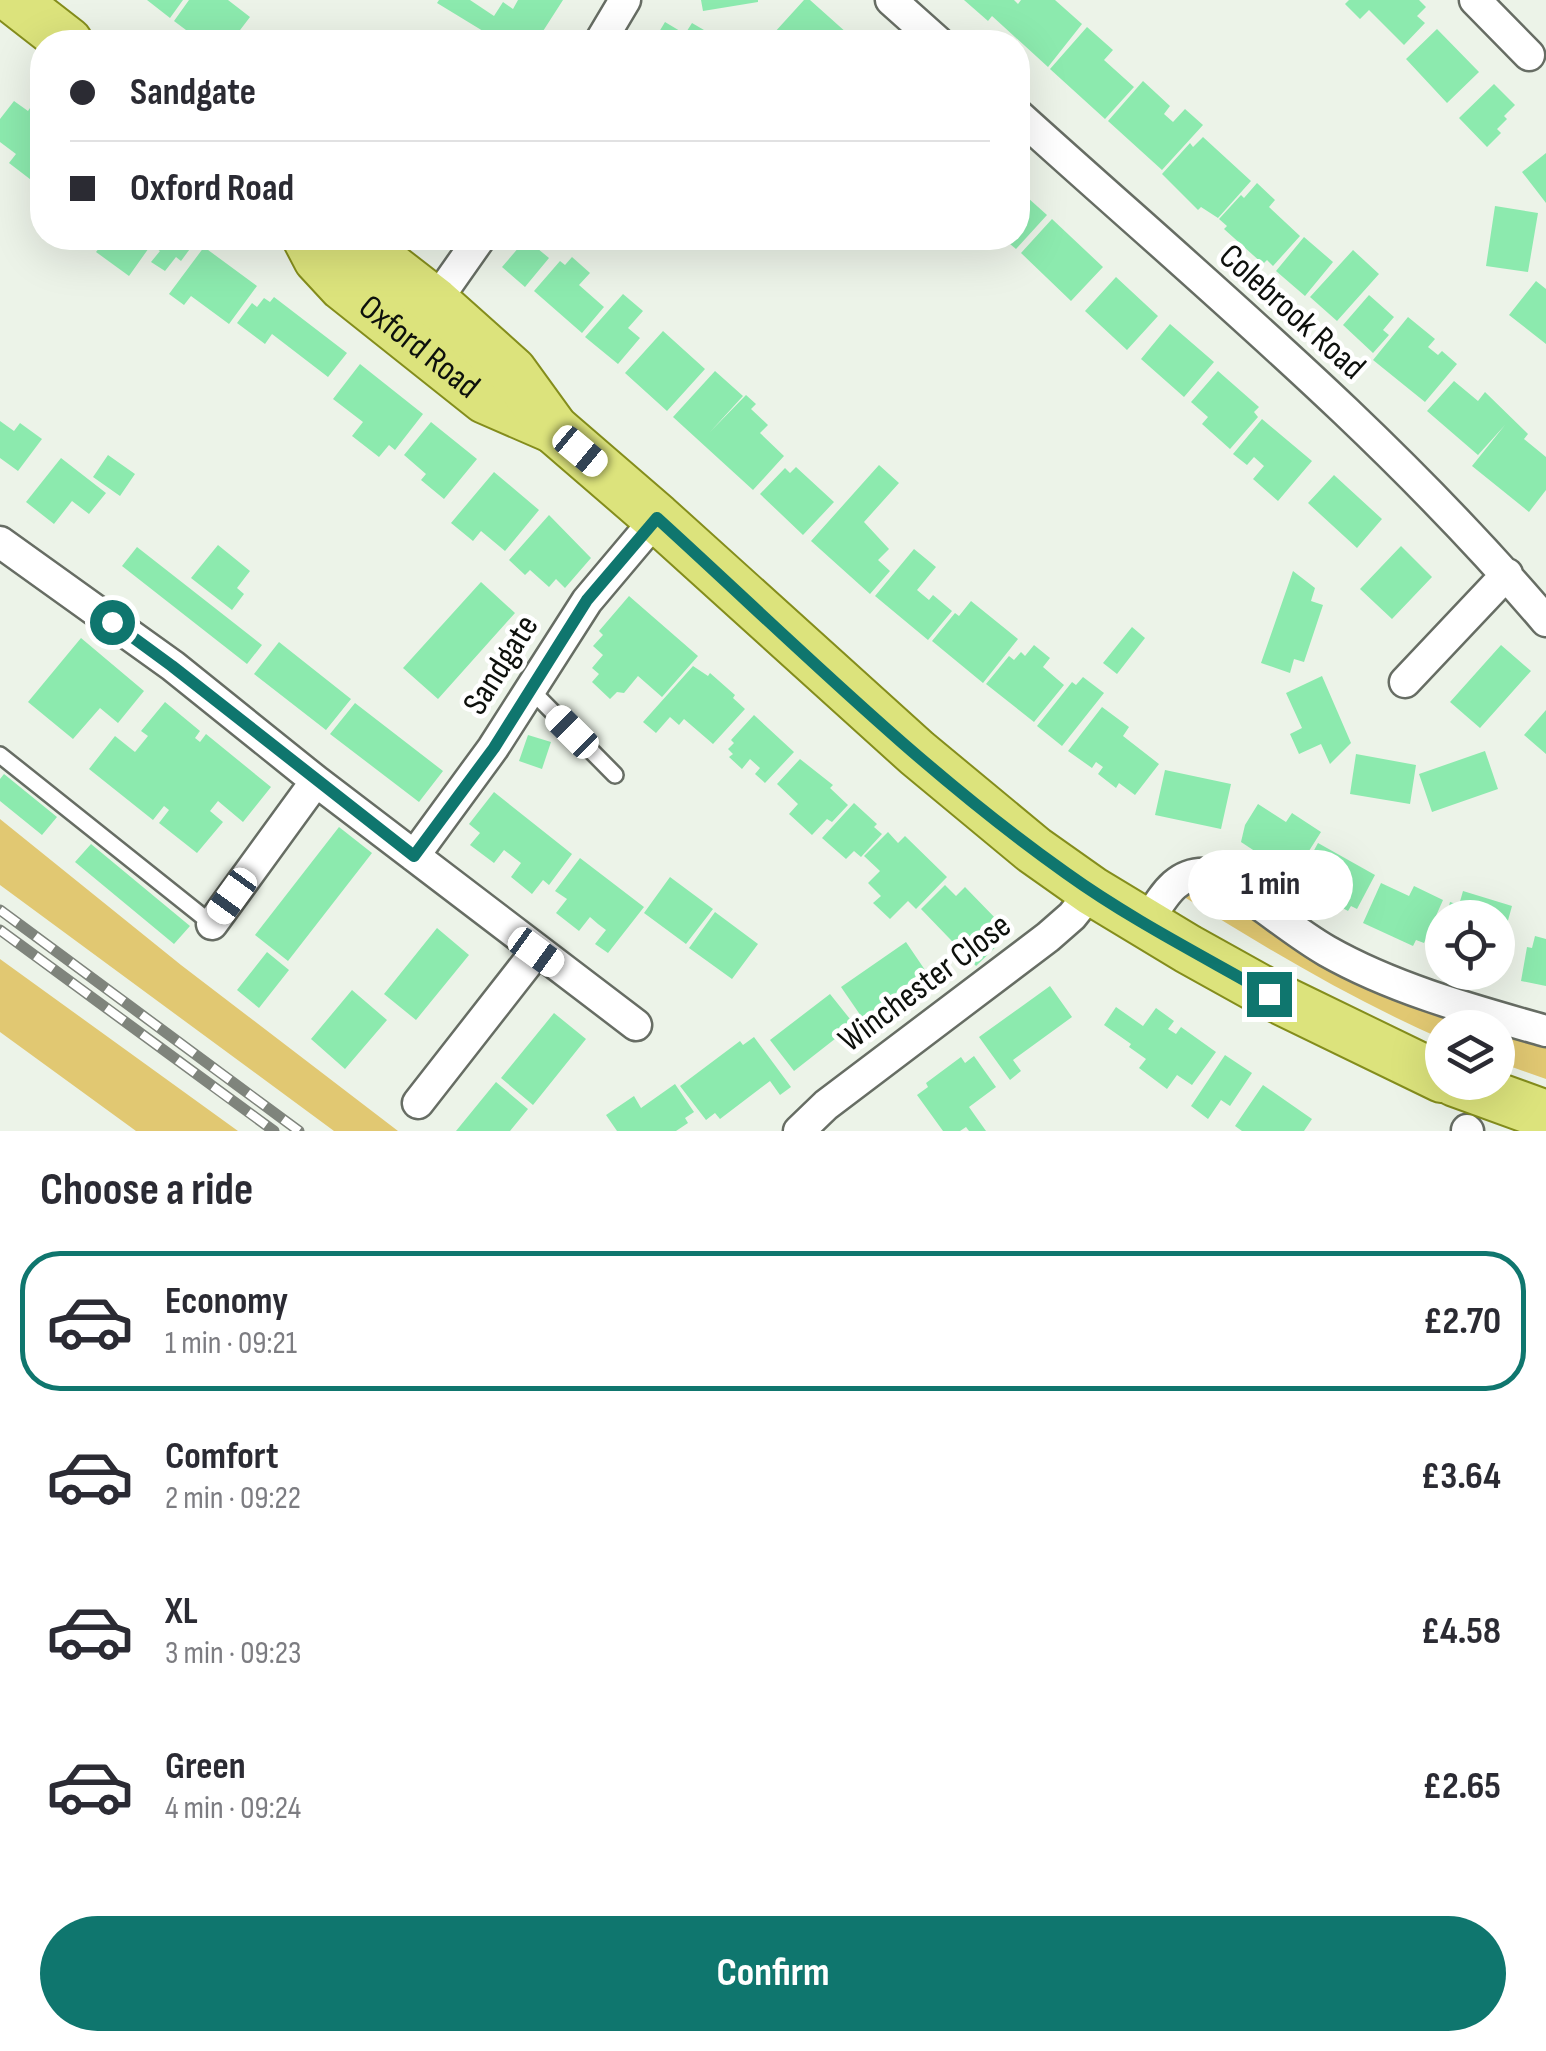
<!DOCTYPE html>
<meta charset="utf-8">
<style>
body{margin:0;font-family:"Sofia Sans Condensed",sans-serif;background:#f7f7f7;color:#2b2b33;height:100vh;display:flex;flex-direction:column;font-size:38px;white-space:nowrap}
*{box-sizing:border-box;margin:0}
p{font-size:32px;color:#7c7c81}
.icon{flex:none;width:55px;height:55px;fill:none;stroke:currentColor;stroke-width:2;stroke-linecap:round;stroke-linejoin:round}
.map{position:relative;height:1131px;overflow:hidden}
.sheet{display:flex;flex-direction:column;background:#fff;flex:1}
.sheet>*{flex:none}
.top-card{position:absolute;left:30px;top:30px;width:1000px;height:220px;border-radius:40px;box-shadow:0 10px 40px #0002;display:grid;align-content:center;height:220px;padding:0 40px;background:#fff}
.fabs{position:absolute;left:1425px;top:900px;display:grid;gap:20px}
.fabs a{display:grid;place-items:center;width:90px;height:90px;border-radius:50%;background:#fff;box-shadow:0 10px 40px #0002;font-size:50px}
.end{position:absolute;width:45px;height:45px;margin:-22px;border:12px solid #0f766e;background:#fff;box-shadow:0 0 0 5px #fff}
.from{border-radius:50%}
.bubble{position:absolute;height:70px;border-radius:35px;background:#fff;box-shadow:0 10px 40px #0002;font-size:32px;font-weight:700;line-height:70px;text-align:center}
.car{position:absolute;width:30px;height:60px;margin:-30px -15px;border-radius:12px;box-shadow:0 0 8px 2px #0007;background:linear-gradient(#fff 24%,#345 0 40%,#fff 0 76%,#345 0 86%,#fff 0)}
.top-card b{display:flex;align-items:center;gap:35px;height:95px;font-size:38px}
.top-card b+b{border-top:2px solid #e1e1e2}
.top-card i{width:25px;height:25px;background:#2b2b33}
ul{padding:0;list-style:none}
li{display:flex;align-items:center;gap:30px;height:140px;margin:0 20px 15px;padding:0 20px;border:5px solid transparent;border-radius:40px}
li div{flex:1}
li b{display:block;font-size:38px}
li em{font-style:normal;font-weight:700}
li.on{border-color:#0f766e}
li>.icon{width:90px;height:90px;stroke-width:1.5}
h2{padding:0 40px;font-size:45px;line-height:120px}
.button{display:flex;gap:20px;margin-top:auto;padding:20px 40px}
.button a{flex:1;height:115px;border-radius:60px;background:#0f766e;color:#fff;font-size:40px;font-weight:700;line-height:115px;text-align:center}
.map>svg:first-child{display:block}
.green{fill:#e1c872}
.building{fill:#8ceaae}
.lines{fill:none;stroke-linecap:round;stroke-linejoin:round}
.service-casing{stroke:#676d64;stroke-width:20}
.minor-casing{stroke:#676d64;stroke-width:35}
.primary-casing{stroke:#848d1c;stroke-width:52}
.service{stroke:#fff;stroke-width:15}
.minor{stroke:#fff;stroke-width:30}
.primary{stroke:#dce37c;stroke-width:48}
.rail-casing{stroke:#7f847c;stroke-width:11}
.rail{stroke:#fff;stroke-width:8;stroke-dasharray:22;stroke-linecap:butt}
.route{stroke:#0f766e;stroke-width:12}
.labels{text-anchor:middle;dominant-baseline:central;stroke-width:9;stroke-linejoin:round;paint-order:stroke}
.street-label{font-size:35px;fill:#0d100c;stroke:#fff}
</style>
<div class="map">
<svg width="1546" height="1131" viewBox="0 0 1546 1131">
<rect width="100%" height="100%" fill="#ecf3e8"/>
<path class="green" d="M0,819L181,965L398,1131H334L0,885Z
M1199,884L1488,1027L1442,1028V1039C1351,999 1266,948 1181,895Z
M0,959L238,1131H136L0,1032Z
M1498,1030L1546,1042V1079L1498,1062Z"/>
<path class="building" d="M147,0H183L170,18Z
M189,0H228L250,17L231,42H202L174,21Z
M439,0H470L494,16L503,2L513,9L518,0H563L536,42H501L437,3Z
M701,0H758V2L703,11Z
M804,0H810L857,42H785L774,33Z
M964,0H1014L1018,4L1021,0H1055L1082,24L1048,67L992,16L988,21Z
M1349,0H1419L1426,7L1417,16L1425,23L1404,45L1369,10L1360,19L1345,4Z
M665,22L685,34L692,23L704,30L697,42H653Z
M1087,27L1113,50L1104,60L1134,87L1105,119L1050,69Z
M1437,29L1479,72L1447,103L1406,59Z
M1143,81L1170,106L1164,114L1173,122L1185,109L1203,125L1162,170L1108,121Z
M1494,84L1515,105L1504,116L1507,119L1497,129L1501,133L1487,147L1459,118Z
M14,101L28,111L32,105L42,114V181L39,186L9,163L16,154L0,142V119Z
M1203,137L1251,181L1218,218L1201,207L1198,210L1162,174L1190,143L1193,147Z
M1546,153V203L1522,172Z
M1257,183L1275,200L1269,207L1300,236L1273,266L1267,260L1263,264L1224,229L1227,226L1219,219L1241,195L1244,198Z
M1018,189L1047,215L1016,249L1003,238H1018Z
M1495,206L1538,213L1528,272L1486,266Z
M1052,219L1103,267L1071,301L1021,253Z
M1304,237L1333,262L1305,296L1276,271Z
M107,238H198L181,261L176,257L165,271L151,262L160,251L151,245L129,276L96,252Z
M526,239L549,258L525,287L502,267Z
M204,247L257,286L229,324L191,296L184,305L169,294Z
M1353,250L1379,274L1337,321L1310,297Z
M572,257L590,273L579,285L604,307L582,333L534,291L560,261L565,265Z
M1116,277L1158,316L1127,350L1085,311Z
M1536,281L1546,289V344L1509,315Z
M623,294L643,311L628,328L640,338L618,364L585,337Z
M1369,295L1394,317L1383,330L1389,335L1373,353L1343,325Z
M274,297L347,353L328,377L272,334L265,344L237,323L252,303L257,307L264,298L270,302Z
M1408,317L1435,339L1428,347L1438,355L1442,351L1457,364L1425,402L1373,360Z
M1170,324L1214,362L1184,397L1141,359Z
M663,331L705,369L667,411L625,373Z
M360,364L423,414L395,450L389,445L379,457L352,436L363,422L333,399Z
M715,371L743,396L710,432L746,395L756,404L751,409L768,425L760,433L784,456L753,490L673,417Z
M1218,371L1259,407L1254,412L1258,417L1230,449L1202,424L1208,417L1191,402Z
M1454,381L1478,401L1485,392L1528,434L1524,439L1546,457V490L1529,512L1472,466L1505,425L1478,455L1427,411Z
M1262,419L1312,461L1278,501L1253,479L1264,466L1254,457L1247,465L1233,454Z
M0,421L14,431L20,423L42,439L18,471L0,458Z
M431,422L477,459L444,499L421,480L426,474L404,455Z
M108,455L135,474L120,496L93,477Z
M61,458L106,493L89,514L72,501L54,524L26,502Z
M879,465L899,483L864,522L889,549L878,560L890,571L870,594L811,541Z
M796,467L834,502L803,535L760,494L785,468L790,473Z
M494,472L539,510L505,551L481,531L473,541L451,523Z
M1334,475L1382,519L1357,548L1308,503Z
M549,515L591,558L565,588L556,579L549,587L530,570L525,575L509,560Z
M218,545L250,571L237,588L244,594L232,610L191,578Z
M1401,546L1432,577L1392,619L1360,589Z
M137,547L262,645L247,664L122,566Z
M914,549L936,567L917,590L929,600L933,595L952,611L928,640L875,596Z
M1293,571L1315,588L1311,601L1323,605L1304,662L1294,659L1290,673L1261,663Z
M481,582L515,613L438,699L403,668Z
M629,596L698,656L662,697L638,676L624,693L617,692L610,699L592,682L599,674L592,668L603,655L593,646L603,635L599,631Z
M971,601L1018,639L983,683L932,641L955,613L959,616Z
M1132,627L1145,638L1117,674L1103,663Z
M81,638L144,691L118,723L100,708L73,739L28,702Z
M279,642L351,699L326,730L254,674Z
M1034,645L1050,658L1043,667L1064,685L1034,722L986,684L1009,656L1014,660L1021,652L1025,656Z
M1501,645L1531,671L1480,728L1450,702Z
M693,666L708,676L710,673L735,695L733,698L745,709L713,744L684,719L679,725L670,717L656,733L643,722Z
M1322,676L1351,743L1330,764L1321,744L1299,754L1290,734L1302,728L1286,693Z
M1083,677L1104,693L1062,746L1037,726L1072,682L1076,685Z
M165,702L200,731L195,738L200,742L206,734L271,787L243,822L218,801L210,811L223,822L197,853L159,823L169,810L164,806L153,820L89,769L115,736L135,752L148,736L141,731Z
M355,703L443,771L419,802L330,734Z
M1102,707L1129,727L1123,736L1159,764L1135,795L1119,783L1116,788L1098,774L1103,767L1096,762L1092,768L1068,751Z
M1546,710V754L1524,735Z
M754,715L794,752L765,783L755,774L760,768L750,759L742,769L729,757L733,754L728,749L734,743L731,740Z
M528,735L551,742L542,769L519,761Z
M1485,751L1498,789L1432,812L1419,774Z
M1356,754L1416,765L1410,804L1350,794Z
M800,759L833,785L830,788L848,805L832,822L827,819L812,835L789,814L798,804L777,784Z
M1165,770L1231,784L1221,829L1155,815Z
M4,774L57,817L42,835L0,801V779Z
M494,792L572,854L549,885L543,880L532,894L511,877L521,863L504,850L494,863L470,845L480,833L469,824Z
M854,803L877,824L874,827L882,834L861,857L854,851L846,859L822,838Z
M1258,804L1286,822L1292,813L1321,832L1295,873L1287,867L1285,871L1241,842L1245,825Z
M339,827L372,853L288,961L255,935Z
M888,832L898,843L905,836L947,877L916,909L908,901L890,919L873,903L881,896L868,883L880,871L864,856Z
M1318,843L1375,875L1357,909L1351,906L1348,911L1302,886L1306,879L1300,876Z
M91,844L190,926L174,944L75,862Z
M580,858L644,907L608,953L595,944L606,930L598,924L590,917L579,931L556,913L567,899L555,891Z
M670,877L713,909L686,944L644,913Z
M1381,883L1409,896L1414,886L1443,900L1424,943L1416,940L1413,946L1363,923Z
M945,885L956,896L965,887L999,922L991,930L1002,941L976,966L921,909Z
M1463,891L1512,906L1499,953L1498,918H1446L1450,902L1459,905Z
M715,912L758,944L732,979L689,948Z
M437,928L469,955L416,1020L384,994Z
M1535,936L1546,939V986L1521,981L1527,947L1532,948Z
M906,942L925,970L913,979L915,983L863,1019L841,987Z
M267,952L289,970L259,1008L237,990Z
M1050,986L1072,1017L1013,1060L1021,1071L1010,1080L979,1037Z
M352,990L387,1020L345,1069L311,1039Z
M830,994L854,1024L794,1071L770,1040Z
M1116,1007L1143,1026L1156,1008L1174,1021L1168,1029L1176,1034L1181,1027L1216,1052L1192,1085L1177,1075L1167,1089L1139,1068L1146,1059L1129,1047L1131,1044L1104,1025Z
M554,1013L586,1039L533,1105L501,1078Z
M754,1037L791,1087L780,1095L770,1081L720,1119L715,1113L706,1120L680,1086L740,1041L743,1045Z
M1225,1055L1252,1073L1230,1106L1221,1100L1208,1119L1191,1106Z
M974,1056L996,1087L969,1107L986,1131H969L966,1127L960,1131H943L917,1095L928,1087L926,1083L961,1057L965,1063Z
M496,1082L528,1109L510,1131H456Z
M675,1084L694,1112L685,1118L688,1123L676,1131H617L606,1115L634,1096L641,1108Z
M1263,1085L1312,1119L1304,1131H1242L1235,1126Z"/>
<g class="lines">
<g class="service-casing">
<path id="service" d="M530,689L615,775
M0,755L212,924"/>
</g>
<g class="minor-casing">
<path id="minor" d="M891,0L938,42
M1475,0L1529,55
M600,42L625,0
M1018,115C1198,278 1388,435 1546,621
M435,302L480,238
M0,542L173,666L316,781L636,1025
M1405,682L1507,574
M414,856L493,748L587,601L657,518
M212,924L316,781
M1146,924C1162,899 1175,870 1210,874C1252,894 1287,928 1327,951C1394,989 1472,1010 1546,1031
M418,1103L536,952
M1467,1130L1468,1131
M799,1131L826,1105L1048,937L1072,916L1092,891"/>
</g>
<g class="primary-casing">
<g id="primary">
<path d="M14,0L68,42"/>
<path id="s1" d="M307,238L318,259L343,286L485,399L554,429"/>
<path d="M343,238L364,247L435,302L512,371L554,429L657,518L917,753L1034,850L1092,891L1188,949L1269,994L1442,1078"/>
<path d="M1455,1082L1546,1115"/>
</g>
</g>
<use href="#service" class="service"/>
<use href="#minor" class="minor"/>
<use href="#primary" class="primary"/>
<g class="rail-casing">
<path id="rail" d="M0,910L299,1131
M0,930L274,1131"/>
</g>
<use href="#rail" class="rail"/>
</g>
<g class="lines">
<path class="route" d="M112,622L172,666L414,856L494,748L587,600L657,518C790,639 919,769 1066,873C1130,919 1201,955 1269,994"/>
</g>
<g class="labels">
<g class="street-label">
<text transform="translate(1292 312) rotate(42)">Colebrook Road</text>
<text stroke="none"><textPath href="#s1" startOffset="158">Oxford Road</textPath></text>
<text transform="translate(501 665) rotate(-58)">Sandgate</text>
<text transform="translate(925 983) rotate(-37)">Winchester Close</text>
</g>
</g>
</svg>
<div class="fabs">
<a><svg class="icon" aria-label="locate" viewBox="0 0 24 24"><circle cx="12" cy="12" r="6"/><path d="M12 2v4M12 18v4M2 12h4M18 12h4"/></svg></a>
<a><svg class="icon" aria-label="layers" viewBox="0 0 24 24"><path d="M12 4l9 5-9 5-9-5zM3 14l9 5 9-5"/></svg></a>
</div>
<i class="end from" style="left:112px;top:622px"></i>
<i class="end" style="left:1269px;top:994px"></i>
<div class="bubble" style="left:1188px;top:850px;width:165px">1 min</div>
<i class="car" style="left:580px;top:451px;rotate:130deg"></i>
<i class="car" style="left:572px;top:732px;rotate:315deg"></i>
<i class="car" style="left:232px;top:896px;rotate:216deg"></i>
<i class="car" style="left:536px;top:952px;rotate:126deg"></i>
<div class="top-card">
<b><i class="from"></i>Sandgate</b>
<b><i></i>Oxford Road</b>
</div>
</div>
<section class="sheet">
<h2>Choose a ride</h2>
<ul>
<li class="on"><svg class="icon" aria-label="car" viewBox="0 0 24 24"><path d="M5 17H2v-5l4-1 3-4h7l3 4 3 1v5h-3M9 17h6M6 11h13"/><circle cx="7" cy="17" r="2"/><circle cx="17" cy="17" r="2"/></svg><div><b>Economy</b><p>1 min · 09:21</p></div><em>£2.70</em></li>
<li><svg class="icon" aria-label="car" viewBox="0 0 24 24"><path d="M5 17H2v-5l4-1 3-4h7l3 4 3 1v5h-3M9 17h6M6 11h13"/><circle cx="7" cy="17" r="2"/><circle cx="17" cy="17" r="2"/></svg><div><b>Comfort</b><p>2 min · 09:22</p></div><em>£3.64</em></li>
<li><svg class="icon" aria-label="car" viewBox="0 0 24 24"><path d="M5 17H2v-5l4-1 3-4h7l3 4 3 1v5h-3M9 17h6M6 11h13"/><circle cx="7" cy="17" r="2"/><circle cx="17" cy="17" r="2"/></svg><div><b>XL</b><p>3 min · 09:23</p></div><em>£4.58</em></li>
<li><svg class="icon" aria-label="car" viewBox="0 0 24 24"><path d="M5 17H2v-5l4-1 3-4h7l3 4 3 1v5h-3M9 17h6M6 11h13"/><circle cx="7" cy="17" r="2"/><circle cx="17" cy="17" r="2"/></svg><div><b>Green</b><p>4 min · 09:24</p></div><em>£2.65</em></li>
</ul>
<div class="button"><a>Confirm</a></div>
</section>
